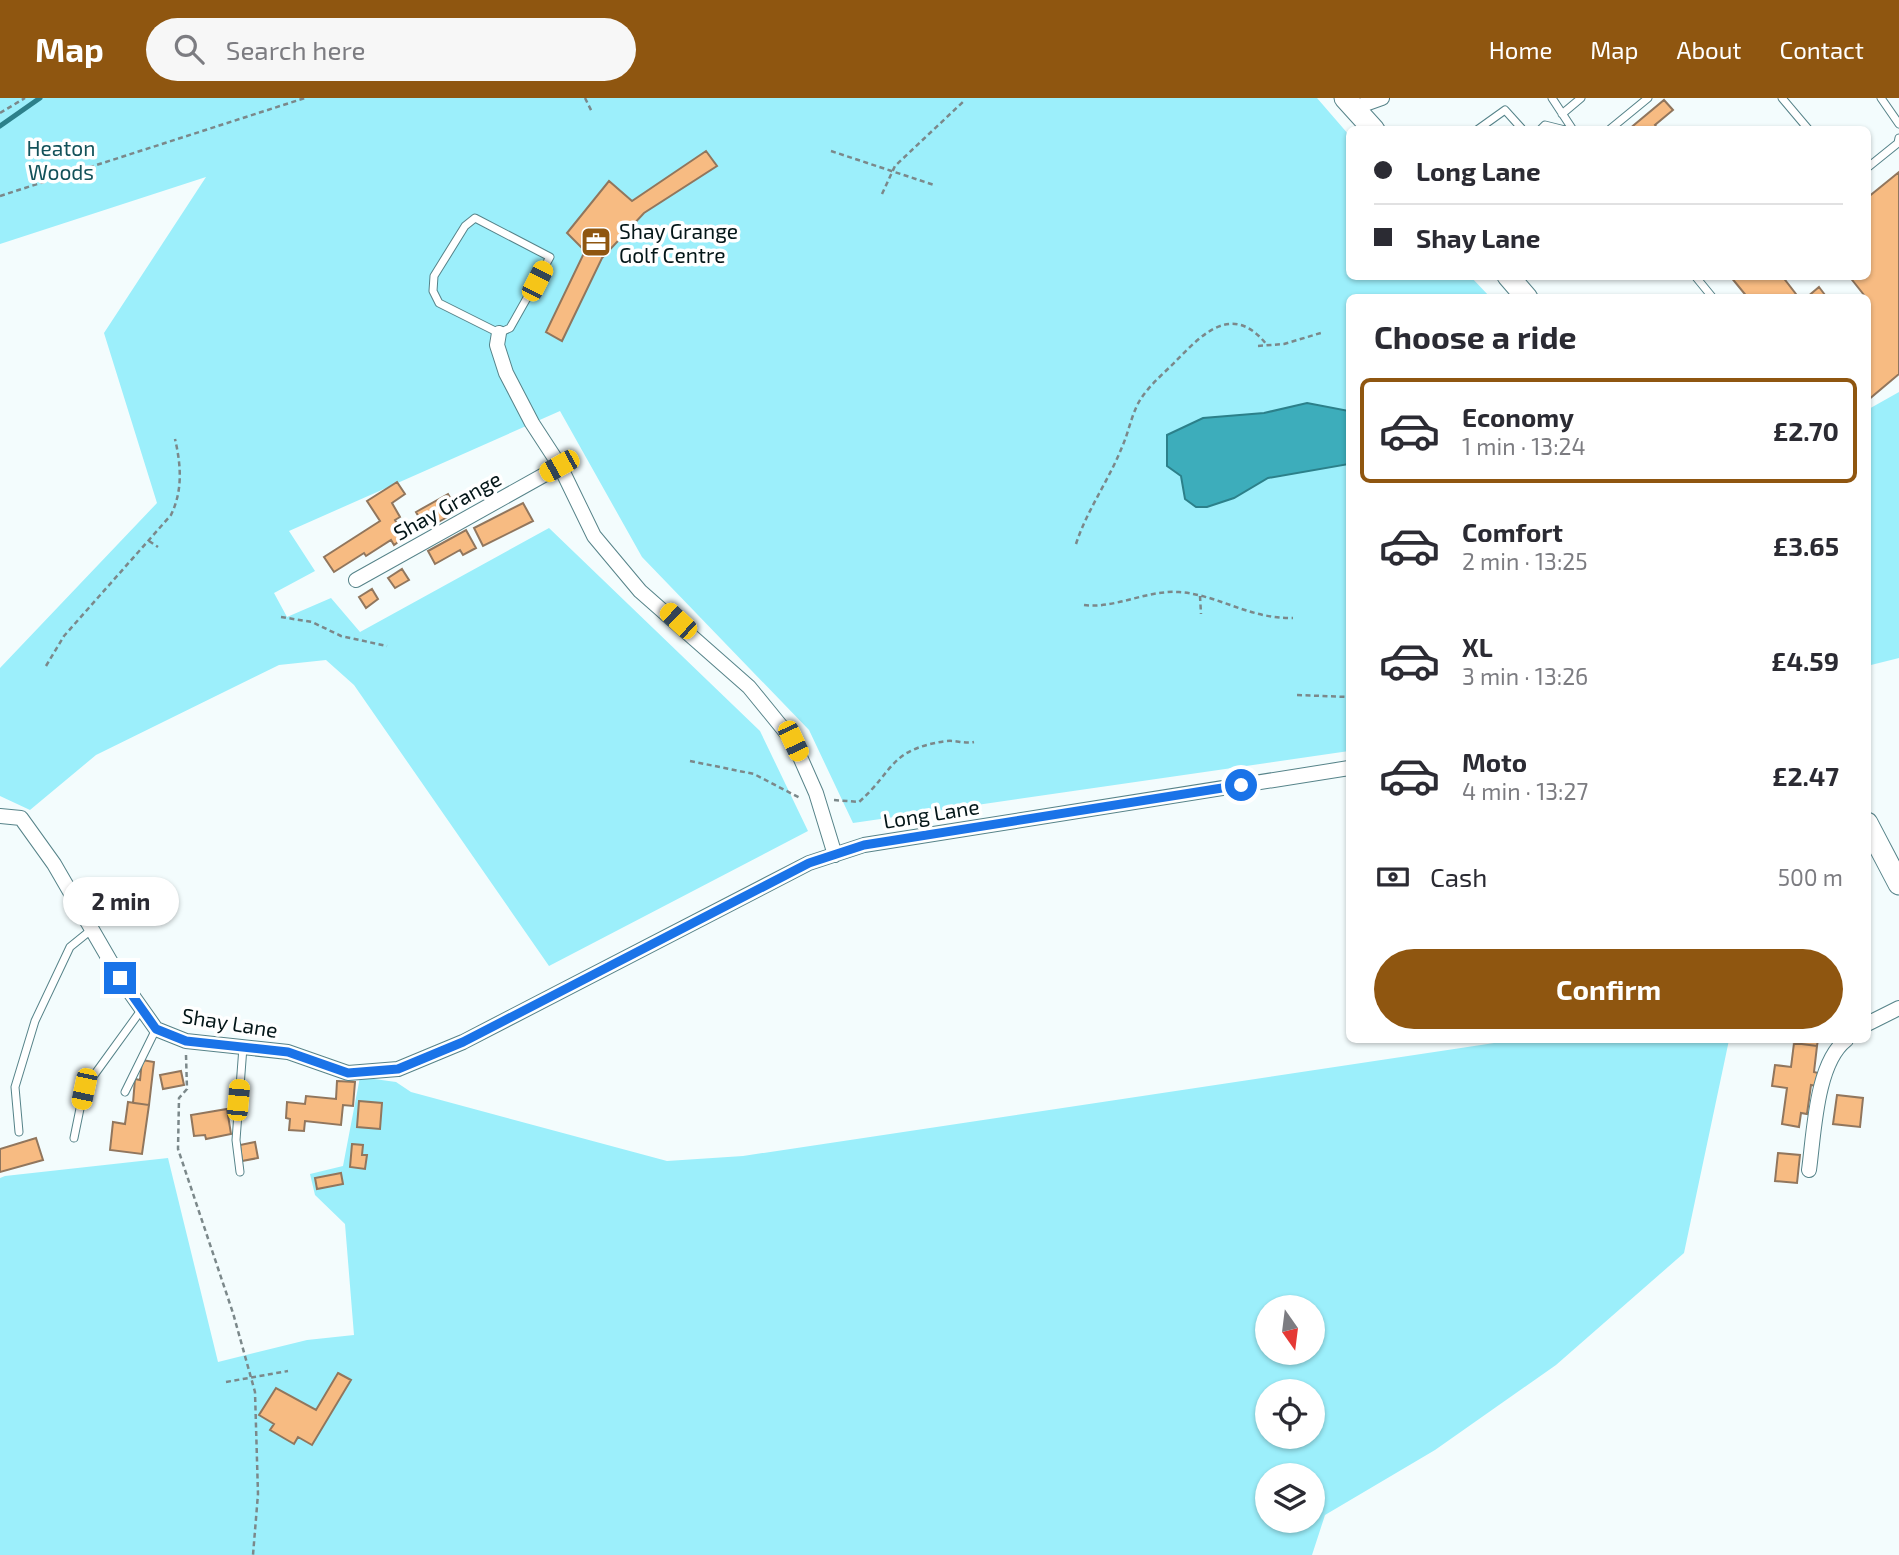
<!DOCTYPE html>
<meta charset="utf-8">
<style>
body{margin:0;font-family:"Exo 2",sans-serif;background:#f7f7f7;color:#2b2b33;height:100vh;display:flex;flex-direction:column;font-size:26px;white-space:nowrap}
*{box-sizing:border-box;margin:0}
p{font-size:23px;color:#7c7c81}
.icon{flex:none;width:38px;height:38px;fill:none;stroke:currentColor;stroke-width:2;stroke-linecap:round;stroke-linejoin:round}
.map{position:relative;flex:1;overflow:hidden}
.details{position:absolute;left:1346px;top:196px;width:525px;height:749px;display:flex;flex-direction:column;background:#fff;border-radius:10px;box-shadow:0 2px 5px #0004}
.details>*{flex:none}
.guide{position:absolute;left:1346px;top:28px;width:525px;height:154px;border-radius:10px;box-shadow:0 2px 5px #0004;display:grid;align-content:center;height:154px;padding:0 28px;background:#fff}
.needle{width:46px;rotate:166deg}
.fabs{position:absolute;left:1255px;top:1197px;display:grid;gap:14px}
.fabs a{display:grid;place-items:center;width:70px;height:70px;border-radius:50%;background:#fff;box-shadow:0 2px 5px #0004;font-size:35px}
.end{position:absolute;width:32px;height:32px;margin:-16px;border:9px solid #1a73e8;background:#fff;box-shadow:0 0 0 4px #fff}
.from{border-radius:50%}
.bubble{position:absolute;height:49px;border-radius:24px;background:#fff;box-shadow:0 2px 5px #0004;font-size:23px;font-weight:700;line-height:49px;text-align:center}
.car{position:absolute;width:21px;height:42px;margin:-21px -10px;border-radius:9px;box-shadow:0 0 5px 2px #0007;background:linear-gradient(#f5c518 24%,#345 0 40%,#f5c518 0 76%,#345 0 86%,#f5c518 0)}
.guide b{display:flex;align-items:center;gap:24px;height:66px;font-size:26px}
.guide b+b{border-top:2px solid #e1e1e2}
.guide i{width:18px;height:18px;background:#2b2b33}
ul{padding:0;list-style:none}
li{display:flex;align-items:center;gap:21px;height:105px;margin:0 14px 10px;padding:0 14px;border:4px solid transparent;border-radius:10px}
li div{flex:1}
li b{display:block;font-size:26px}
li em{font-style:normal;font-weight:700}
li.on{border-color:#8f5610}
li>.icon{width:63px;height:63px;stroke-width:1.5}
h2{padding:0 28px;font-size:32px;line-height:84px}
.pay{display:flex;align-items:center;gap:18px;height:77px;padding:0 28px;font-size:26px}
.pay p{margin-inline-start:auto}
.cta{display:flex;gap:14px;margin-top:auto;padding:14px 28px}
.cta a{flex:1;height:80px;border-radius:42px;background:#8f5610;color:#fff;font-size:28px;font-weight:700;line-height:80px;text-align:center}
header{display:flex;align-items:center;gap:42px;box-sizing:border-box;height:98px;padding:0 35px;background:#8f5610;color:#fff}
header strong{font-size:33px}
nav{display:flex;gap:38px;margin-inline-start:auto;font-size:24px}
.search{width:490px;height:63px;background:#f7f7f7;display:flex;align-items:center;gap:18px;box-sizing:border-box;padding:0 24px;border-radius:38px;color:#7c7c81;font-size:26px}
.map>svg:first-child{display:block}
.green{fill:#9ceffb;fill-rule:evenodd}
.water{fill:#3dadbb;stroke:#2c808a;stroke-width:2}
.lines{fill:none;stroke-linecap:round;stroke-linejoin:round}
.stream{stroke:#2c808a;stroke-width:5}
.building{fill:#f7bb82;stroke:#91765d;stroke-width:2}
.service-casing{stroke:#568389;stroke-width:9}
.minor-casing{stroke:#568389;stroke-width:16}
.secondary-casing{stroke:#568389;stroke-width:23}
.path{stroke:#7b888a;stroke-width:2.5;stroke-dasharray:5 3.5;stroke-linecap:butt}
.service{stroke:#fff;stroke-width:7}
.minor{stroke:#fff;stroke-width:14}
.secondary{stroke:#fff;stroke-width:21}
.route{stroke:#1a73e8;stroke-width:9}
.labels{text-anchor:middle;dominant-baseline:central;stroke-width:7;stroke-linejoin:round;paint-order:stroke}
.park-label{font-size:21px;fill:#13525a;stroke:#fff}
.poi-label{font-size:21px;fill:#041618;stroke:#fff;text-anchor:start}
.street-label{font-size:21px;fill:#041618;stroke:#fff}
</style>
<header>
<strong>Map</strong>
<div class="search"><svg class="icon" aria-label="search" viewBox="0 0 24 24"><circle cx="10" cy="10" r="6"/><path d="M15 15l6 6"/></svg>Search here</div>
<nav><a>Home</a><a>Map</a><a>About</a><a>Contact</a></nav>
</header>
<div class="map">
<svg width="1899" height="1457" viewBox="0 0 1899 1457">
<rect width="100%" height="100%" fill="#f3fcfd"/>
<path class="green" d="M0,0H1317L1349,37V178L1471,179L1490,199L1349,200V653L853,725L809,632L642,459L560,313L289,433L315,473L274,495L287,519L331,500L360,534L549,430L760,633L808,733L549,868L354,587L326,562L279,567L96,657L30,712L0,698V570L157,405L104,235L206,79L0,146Z
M1899,294V560L1867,568V312Z
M1514,942H1729L1684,1155L1556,1267L1435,1352L1325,1417L1312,1457H0V1080L5,1078L168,1060L218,1264L307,1242L354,1237L345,1126L315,1097L310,1076L343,1068L360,979L396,984L411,994L667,1063L743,1058ZM1267,1209H1312V1255H1267ZM1267,1293H1312V1339H1267ZM1267,1377H1312V1423H1267Z"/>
<path class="water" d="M1307,305L1349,313V366L1268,380L1234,400L1207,409H1196L1185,401L1181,378L1167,368V337L1203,320L1264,315Z"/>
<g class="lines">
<path class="stream" d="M0,28L40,0"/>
</g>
<path class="building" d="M1664,2L1673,12L1655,27L1659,32H1628Z
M706,53L717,68L644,115L602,160L562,243L546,234L585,153L567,135L609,83L632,103Z
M1899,74V276L1868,302V202L1849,178H1867V100Z
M1730,178H1782L1799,200H1748Z
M1819,189L1825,197L1806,200Z
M397,384L405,396L392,405L400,419L395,422L405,439L394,447L391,442L366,458L364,455L334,474L324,459L380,423L367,403Z
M448,396L458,413L426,431L416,414Z
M523,405L533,423L483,448L474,430Z
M466,432L476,450L463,457L460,452L435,466L428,453Z
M402,471L409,482L395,490L388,480Z
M372,491L378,501L366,510L359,499Z
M1795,942H1818L1817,948L1794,945Z
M1794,945L1817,948L1814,974L1818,975L1816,988L1811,987L1807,1016L1801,1015L1799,1029L1782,1026L1787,990L1772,988L1775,967L1791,969Z
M142,962L154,964L149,1007L133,1005L135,981L140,982Z
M181,973L184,987L163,991L160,977Z
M337,983L355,984L353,1008L343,1007L341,1027L305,1023L304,1033L289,1032L290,1021L286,1020L287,1004L305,1006L306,998L336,1001Z
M1837,997L1863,1000L1860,1029L1833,1026Z
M359,1003L382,1005L380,1031L357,1029Z
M128,1004L149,1007L142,1056L110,1052L113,1024L125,1026Z
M227,1011L231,1036L206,1041L205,1037L194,1038L191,1017Z
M36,1040L43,1062L0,1074V1051Z
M255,1044L258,1060L242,1063L240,1047Z
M352,1046L363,1047L362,1057H367L365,1071L350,1069Z
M1778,1055L1800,1057L1797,1085L1775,1083Z
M341,1075L343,1086L317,1091L315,1080Z
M338,1275L351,1282L312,1347L298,1339L294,1346L270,1332L274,1326L259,1317L276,1290L316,1312Z"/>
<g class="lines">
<g class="service-casing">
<path id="service" d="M1552,0L1573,32
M1782,0L1809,32
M1881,0L1899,26
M1562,16L1581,0
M1477,32L1505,12L1523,32
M1540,32L1545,27L1565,32
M1609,32L1648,0
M1867,70L1898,45L1899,40
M475,120L550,159L510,230L499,235L439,205L433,193L434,178L465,128Z
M1695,178L1713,200
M125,994L156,931
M19,1034L15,989L35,923L70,849L91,832
M74,1040L84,991L142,911
M240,1074L236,1042L243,949"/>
</g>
<g class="minor-casing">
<path id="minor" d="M1354,10L1382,0
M499,235L497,247L506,275L532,325L560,368L594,438L640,493L749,589L793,643L816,695L835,757
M356,482L560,368
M0,718L21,720L54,766L120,880L156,931L186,943L288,954L348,975L398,971L463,944L809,765L864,747L1349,670
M1867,926L1899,910
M1809,1072C1814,1036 1816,965 1846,942"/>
</g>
<g class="secondary-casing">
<path id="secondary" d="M1345,0L1374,32
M1508,178L1527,200
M1867,725L1899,786"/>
</g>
<path class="path" d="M585,0L592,14
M0,15L25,0
M831,53L934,87
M882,96L895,68L965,2
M0,98L305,0
M1258,248L1284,246L1324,234
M149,443L158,449
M1076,446C1087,412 1109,382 1122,349C1129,334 1132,313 1142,299C1151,286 1164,275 1175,264C1203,235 1233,204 1267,247
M1200,498L1201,516
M1084,507C1115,511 1146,492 1179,494C1219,497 1249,521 1293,520
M281,519L312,524L341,538L387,548
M46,568L64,538L171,417C183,392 181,367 175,341
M1297,597L1349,599
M690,663L754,676L800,700
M834,702L859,704C895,672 889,651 947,643C956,642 964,646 974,644
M186,957L187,991L179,1000L178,1051L233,1215L255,1294L258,1396L253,1457
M226,1284L288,1273"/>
<use href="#service" class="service"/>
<use href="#minor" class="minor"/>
<use href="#secondary" class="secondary"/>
</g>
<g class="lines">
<path class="route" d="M120,880L156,931L186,943L288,954L348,975L398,971L463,944L809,765L864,747L1241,687"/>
</g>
<defs>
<g id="office-square" transform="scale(1.575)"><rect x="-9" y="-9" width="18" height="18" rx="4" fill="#8f5610" stroke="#fff"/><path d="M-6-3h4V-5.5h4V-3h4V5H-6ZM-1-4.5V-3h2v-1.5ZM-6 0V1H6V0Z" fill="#fff"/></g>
</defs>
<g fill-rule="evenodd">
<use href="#office-square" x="596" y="144"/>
</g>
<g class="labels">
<g class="park-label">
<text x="61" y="49">Heaton<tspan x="61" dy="24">Woods</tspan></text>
</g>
<g class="poi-label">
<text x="619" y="132">Shay Grange<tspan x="619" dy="24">Golf Centre</tspan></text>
</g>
<g class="street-label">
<text transform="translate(447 407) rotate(-29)">Shay Grange</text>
<text transform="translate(931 715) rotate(-9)">Long Lane</text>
<text transform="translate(230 924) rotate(9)">Shay Lane</text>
</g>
</g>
</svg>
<div class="fabs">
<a><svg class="needle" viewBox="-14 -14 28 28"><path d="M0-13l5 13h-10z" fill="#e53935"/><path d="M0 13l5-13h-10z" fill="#7c7c81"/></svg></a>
<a><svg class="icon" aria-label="locate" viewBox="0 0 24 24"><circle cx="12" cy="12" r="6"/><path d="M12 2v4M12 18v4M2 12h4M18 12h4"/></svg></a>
<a><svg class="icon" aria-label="layers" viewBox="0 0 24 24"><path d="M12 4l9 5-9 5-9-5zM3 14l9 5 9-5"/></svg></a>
</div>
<i class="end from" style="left:1241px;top:687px"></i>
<i class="end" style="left:120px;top:880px"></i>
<div class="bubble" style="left:63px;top:779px;width:116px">2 min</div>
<i class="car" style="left:537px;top:183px;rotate:27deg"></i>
<i class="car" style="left:559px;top:368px;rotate:241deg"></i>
<i class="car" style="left:678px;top:523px;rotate:313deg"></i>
<i class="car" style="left:793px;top:643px;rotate:155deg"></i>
<i class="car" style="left:84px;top:991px;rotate:192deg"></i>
<i class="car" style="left:238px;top:1002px;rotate:5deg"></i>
<div class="guide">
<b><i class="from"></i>Long Lane</b>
<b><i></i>Shay Lane</b>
</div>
<section class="details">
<h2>Choose a ride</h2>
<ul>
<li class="on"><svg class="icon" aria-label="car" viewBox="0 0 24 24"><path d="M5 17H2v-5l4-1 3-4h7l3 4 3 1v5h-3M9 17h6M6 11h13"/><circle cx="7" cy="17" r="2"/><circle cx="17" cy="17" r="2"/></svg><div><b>Economy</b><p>1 min · 13:24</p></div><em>£2.70</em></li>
<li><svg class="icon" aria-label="car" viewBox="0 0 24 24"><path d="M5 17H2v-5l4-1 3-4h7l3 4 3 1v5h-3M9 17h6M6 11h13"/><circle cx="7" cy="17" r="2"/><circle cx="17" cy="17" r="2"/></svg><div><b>Comfort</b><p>2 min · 13:25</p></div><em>£3.65</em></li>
<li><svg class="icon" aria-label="car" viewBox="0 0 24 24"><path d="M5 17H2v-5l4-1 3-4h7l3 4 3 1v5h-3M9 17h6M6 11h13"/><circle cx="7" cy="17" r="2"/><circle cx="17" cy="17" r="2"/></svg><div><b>XL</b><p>3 min · 13:26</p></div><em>£4.59</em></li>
<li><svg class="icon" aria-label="car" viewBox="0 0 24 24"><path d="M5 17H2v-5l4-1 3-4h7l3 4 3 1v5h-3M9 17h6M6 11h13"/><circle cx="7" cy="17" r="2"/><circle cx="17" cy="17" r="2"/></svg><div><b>Moto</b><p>4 min · 13:27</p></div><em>£2.47</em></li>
</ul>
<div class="pay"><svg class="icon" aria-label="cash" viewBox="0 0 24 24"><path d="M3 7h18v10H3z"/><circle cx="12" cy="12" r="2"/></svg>Cash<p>500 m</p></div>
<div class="cta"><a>Confirm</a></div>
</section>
</div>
